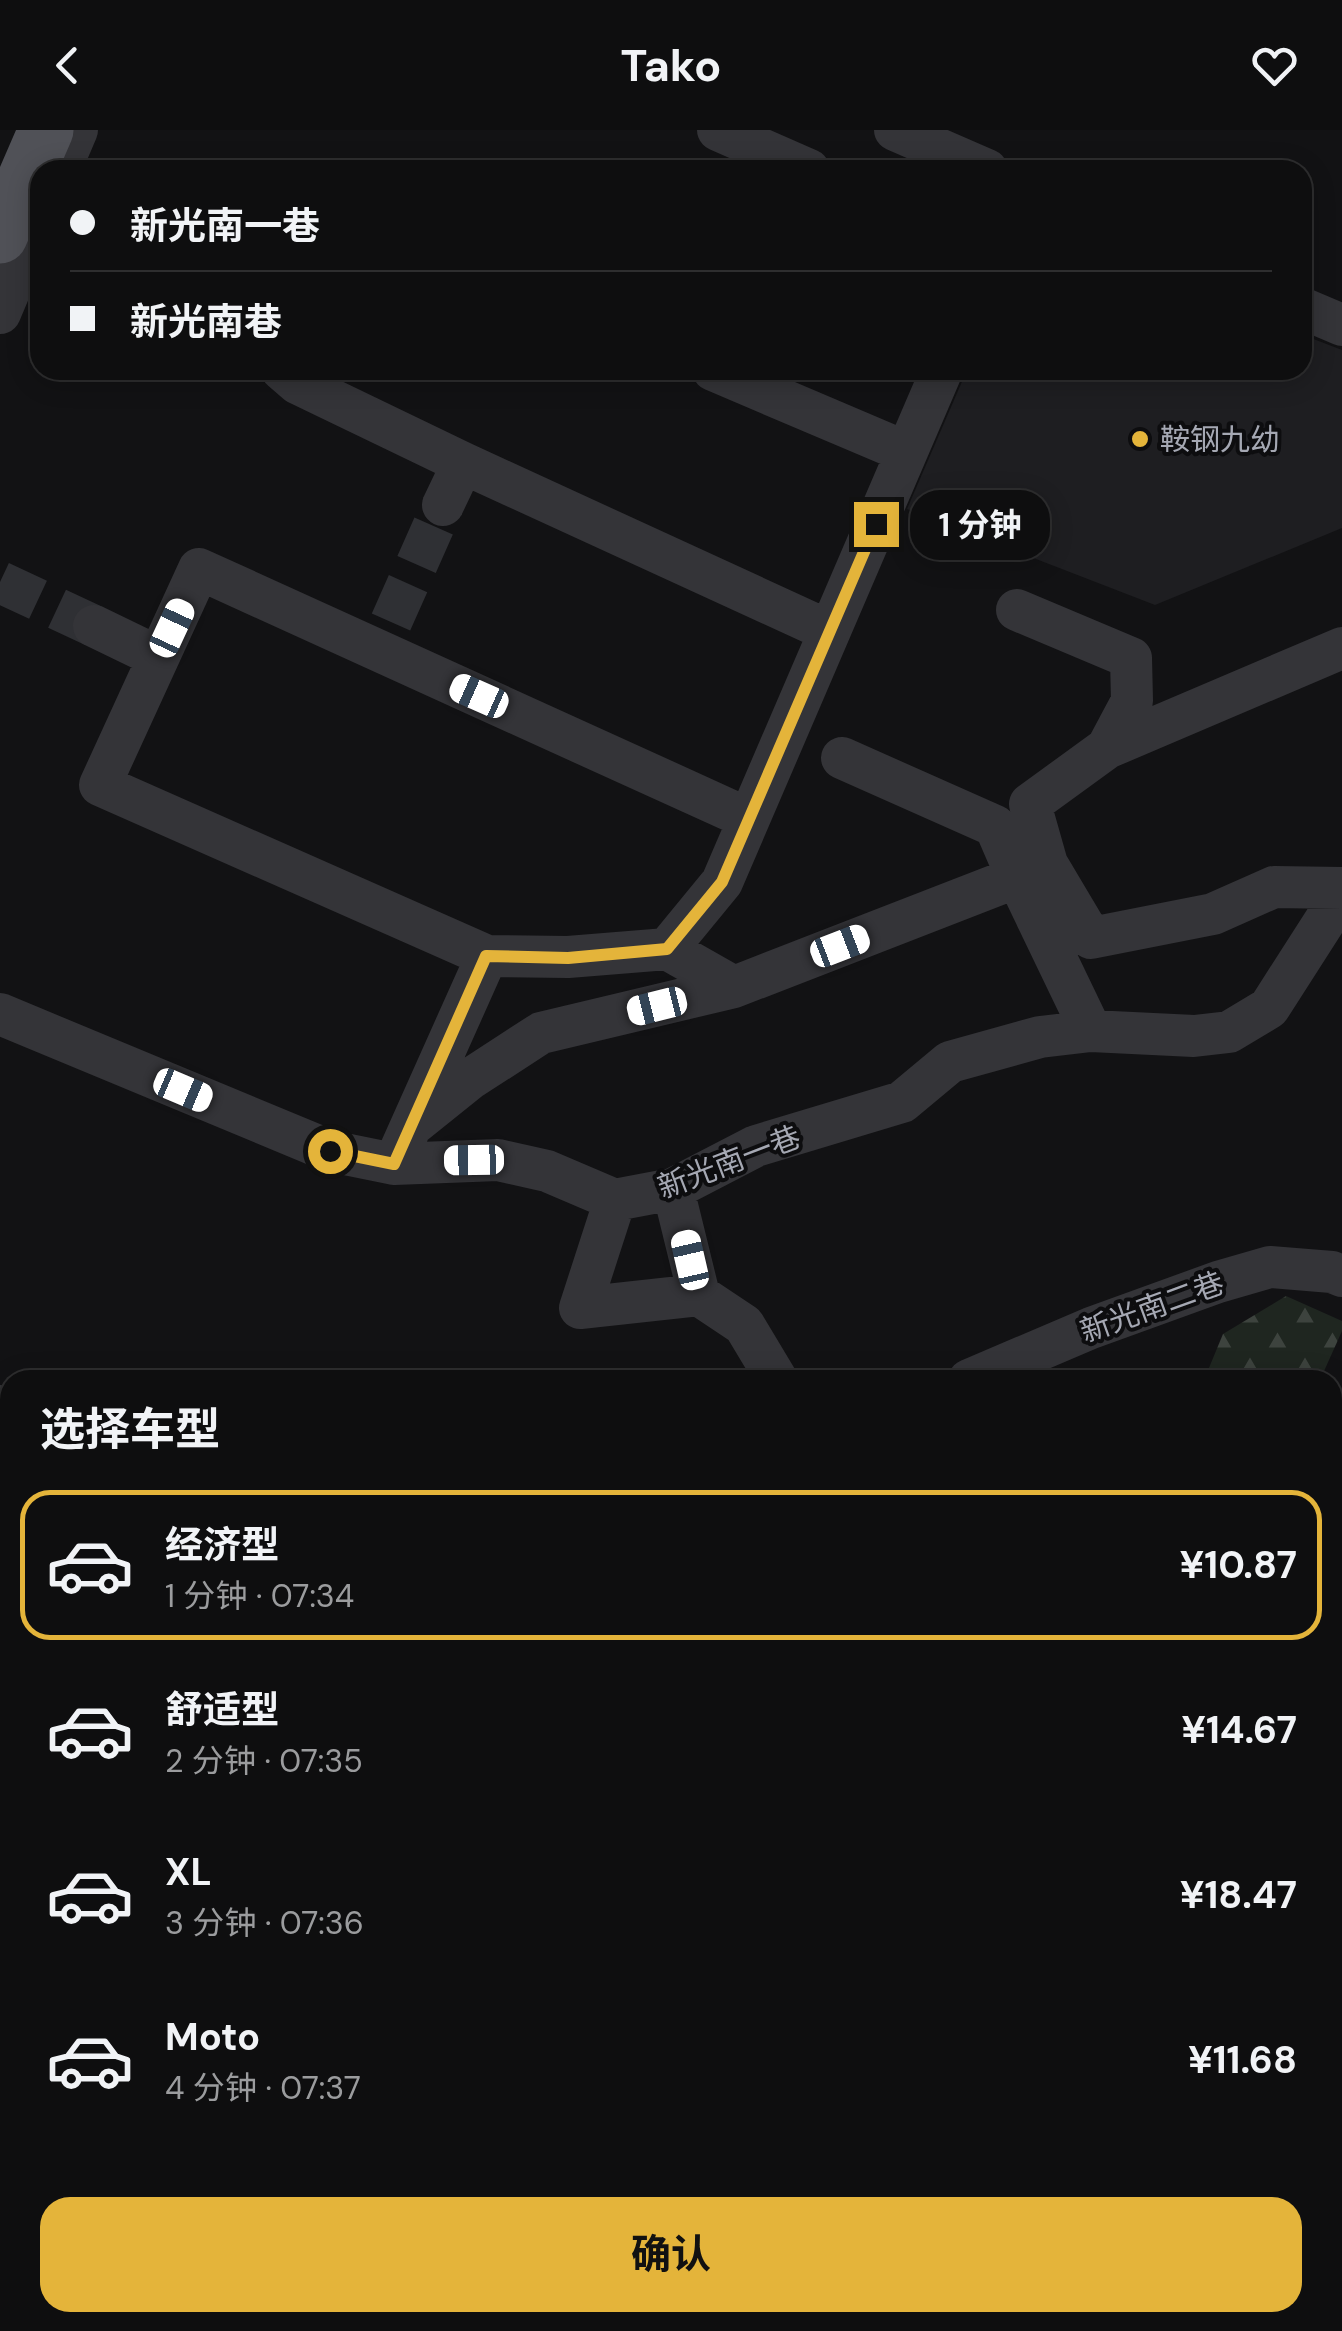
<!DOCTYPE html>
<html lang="zh">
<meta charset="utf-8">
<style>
body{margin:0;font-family:"DM Sans","Noto Sans SC",sans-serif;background:#1c1c1d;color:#f1f3f6;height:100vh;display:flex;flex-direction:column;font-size:38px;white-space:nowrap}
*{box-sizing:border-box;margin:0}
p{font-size:32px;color:#9b9c9e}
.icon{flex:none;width:55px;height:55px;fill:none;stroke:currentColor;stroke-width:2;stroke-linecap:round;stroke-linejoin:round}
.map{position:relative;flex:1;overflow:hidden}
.sheet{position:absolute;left:0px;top:1240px;width:1342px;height:962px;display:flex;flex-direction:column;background:#0e0e0f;border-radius:30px 30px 0 0;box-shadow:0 5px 25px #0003,0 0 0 2px #2e2e2f}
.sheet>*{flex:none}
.guide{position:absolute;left:30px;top:30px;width:1282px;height:220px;border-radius:30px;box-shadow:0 5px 25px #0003,0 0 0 2px #2e2e2f;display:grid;align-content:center;height:220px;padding:0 40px;background:#0e0e0f}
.end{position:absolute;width:45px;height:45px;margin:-22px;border:12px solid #e4b43a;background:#111;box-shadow:0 0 0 5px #111}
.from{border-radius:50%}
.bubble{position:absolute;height:70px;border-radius:30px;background:#0e0e0f;box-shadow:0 5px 25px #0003,0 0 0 2px #2e2e2f;font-size:32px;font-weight:700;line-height:70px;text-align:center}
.car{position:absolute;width:30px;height:60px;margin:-30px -15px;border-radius:12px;box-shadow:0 0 8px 2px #0007;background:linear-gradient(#fff 24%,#345 0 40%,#fff 0 76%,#345 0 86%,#fff 0)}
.guide b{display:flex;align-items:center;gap:35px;height:95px;font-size:38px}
.guide b+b{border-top:2px solid #2e2e2f}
.guide i{width:25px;height:25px;background:#f1f3f6}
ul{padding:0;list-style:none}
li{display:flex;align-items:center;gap:30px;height:150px;margin:0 20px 15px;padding:0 20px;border:5px solid transparent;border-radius:30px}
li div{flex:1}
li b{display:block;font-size:38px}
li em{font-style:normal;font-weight:700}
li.active{border-color:#e4b43a}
li>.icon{width:90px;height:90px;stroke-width:1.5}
h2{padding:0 40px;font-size:45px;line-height:120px}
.action{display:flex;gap:20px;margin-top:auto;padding:20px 40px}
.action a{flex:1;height:115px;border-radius:30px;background:#e4b43a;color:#111;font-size:40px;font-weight:700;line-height:115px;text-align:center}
header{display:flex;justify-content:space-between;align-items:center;height:130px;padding:0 40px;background:#0e0e0f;font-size:45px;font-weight:700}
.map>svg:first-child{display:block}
.built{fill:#1e1e21}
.forest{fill:url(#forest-firs)}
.building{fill:#414247}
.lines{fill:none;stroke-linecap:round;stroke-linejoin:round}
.minor-tunnel{stroke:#2f3034;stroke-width:42;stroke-dasharray:42 21;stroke-linecap:butt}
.minor{stroke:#343438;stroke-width:42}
.major{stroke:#505157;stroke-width:55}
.route{stroke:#e4b43a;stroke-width:12}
.poi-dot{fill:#e4b43a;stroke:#0d0d0f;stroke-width:4}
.labels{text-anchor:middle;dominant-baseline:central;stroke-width:8;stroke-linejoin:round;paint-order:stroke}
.poi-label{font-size:30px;fill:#a5a8b3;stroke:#0d0d0f;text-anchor:start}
.street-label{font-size:30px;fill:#a5a8b3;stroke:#0d0d0f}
</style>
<header><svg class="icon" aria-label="back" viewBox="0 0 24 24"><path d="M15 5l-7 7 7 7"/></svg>Tako<svg class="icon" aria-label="heart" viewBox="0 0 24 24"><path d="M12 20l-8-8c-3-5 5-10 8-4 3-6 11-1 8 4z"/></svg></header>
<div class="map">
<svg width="1342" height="2201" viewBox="0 0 1342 2201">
<defs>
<pattern id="forest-firs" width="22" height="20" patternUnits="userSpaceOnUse" patternTransform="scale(2.5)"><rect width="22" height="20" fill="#1f2620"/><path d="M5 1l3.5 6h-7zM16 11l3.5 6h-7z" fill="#3d433e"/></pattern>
</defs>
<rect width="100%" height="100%" fill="#121214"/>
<path class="built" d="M1303,205L1342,220V398L1155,475L907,379L967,240H1302Z"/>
<path class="forest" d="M1286,1166L1342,1191V1201L1320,1250H1204L1223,1204Z"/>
<path class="building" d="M0,1334L10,1339V1670L0,1666Z
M0,1950L10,1955V2100L0,2121Z
M11,2192H186L182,2201H7Z
M385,2192H467L486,2201H381Z"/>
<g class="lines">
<path class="minor-tunnel" d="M0,452L94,496
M391,492L443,375"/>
<path class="minor" d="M718,0L809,40
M895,0L987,40
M60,40L77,0
M1302,178L1342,195
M0,183L40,88
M282,240L297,253L463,333L829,501
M713,240L906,322
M443,375L463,333
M1017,480L1131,528L1132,571L1107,618
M94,496L158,527
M1342,518L1107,618L1030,674L1047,734L1091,808L1213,784L1274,757L1342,758
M842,628L995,696L1017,747
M667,819L734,857L1017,747L1091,901
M487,826L100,655L199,439L749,689
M0,884L330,1021L394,1034L498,1030L547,1041L615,1070L673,1059L756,1016L902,972L950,932L1040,907L1091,901L1194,906L1229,902L1269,878L1342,764
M414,994L470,949L541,903L734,857
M394,1034L487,826L568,827L667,819L722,752L942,240
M673,1059L699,1165L744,1195L777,1250
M615,1070L580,1178L699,1165
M969,1250L1091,1198L1218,1152L1270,1137L1332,1142L1342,1146
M0,1276L10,1280
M1332,1679L1342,1684
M1332,1931L1342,1910
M1332,2058L1342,2062
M503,2201L507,2192
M1209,2201L1213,2192"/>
<path class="major" d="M0,106L46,0
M1332,1342L1342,1320
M1332,1475L1342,1454
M953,2201L957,2192
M1003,2201L1007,2192"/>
</g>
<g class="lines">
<path class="route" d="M330,1021L394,1034L486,826L568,828L667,819L722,752L876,394"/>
</g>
<circle class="poi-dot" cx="1140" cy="309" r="10"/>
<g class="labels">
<g class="poi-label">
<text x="1160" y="309">鞍钢九幼</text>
</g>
<g class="street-label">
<text transform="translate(729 1032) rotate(-21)">新光南一巷</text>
<text transform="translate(1152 1177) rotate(-20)">新光南二巷</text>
</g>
</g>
</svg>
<i class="end from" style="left:330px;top:1021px"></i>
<i class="end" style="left:876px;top:394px"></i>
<div class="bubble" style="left:910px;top:360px;width:140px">1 分钟</div>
<i class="car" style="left:172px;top:498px;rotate:25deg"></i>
<i class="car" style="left:479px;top:566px;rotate:294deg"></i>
<i class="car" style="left:840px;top:816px;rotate:69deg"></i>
<i class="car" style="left:657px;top:876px;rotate:256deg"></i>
<i class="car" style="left:183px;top:960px;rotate:113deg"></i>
<i class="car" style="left:474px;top:1030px;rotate:269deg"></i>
<i class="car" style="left:690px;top:1130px;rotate:347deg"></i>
<div class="guide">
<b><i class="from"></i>新光南一巷</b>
<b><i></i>新光南巷</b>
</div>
<section class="sheet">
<h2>选择车型</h2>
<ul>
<li class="active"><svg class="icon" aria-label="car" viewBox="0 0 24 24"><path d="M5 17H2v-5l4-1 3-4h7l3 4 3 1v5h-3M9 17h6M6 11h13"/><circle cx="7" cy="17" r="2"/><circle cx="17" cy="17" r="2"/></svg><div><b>经济型</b><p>1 分钟 · 07:34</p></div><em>¥10.87</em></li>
<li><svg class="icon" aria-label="car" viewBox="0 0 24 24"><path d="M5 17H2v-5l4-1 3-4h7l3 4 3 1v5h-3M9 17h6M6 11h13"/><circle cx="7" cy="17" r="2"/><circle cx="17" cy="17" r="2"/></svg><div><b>舒适型</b><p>2 分钟 · 07:35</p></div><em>¥14.67</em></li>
<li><svg class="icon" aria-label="car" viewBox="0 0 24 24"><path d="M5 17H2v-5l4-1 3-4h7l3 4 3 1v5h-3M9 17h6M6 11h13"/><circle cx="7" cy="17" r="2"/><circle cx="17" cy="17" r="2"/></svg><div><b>XL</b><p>3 分钟 · 07:36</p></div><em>¥18.47</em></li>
<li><svg class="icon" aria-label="car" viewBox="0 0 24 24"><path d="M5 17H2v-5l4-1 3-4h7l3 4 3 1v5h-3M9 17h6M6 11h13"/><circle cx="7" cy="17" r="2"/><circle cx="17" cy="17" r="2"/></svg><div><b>Moto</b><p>4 分钟 · 07:37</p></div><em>¥11.68</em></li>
</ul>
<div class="action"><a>确认</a></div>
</section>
</div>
